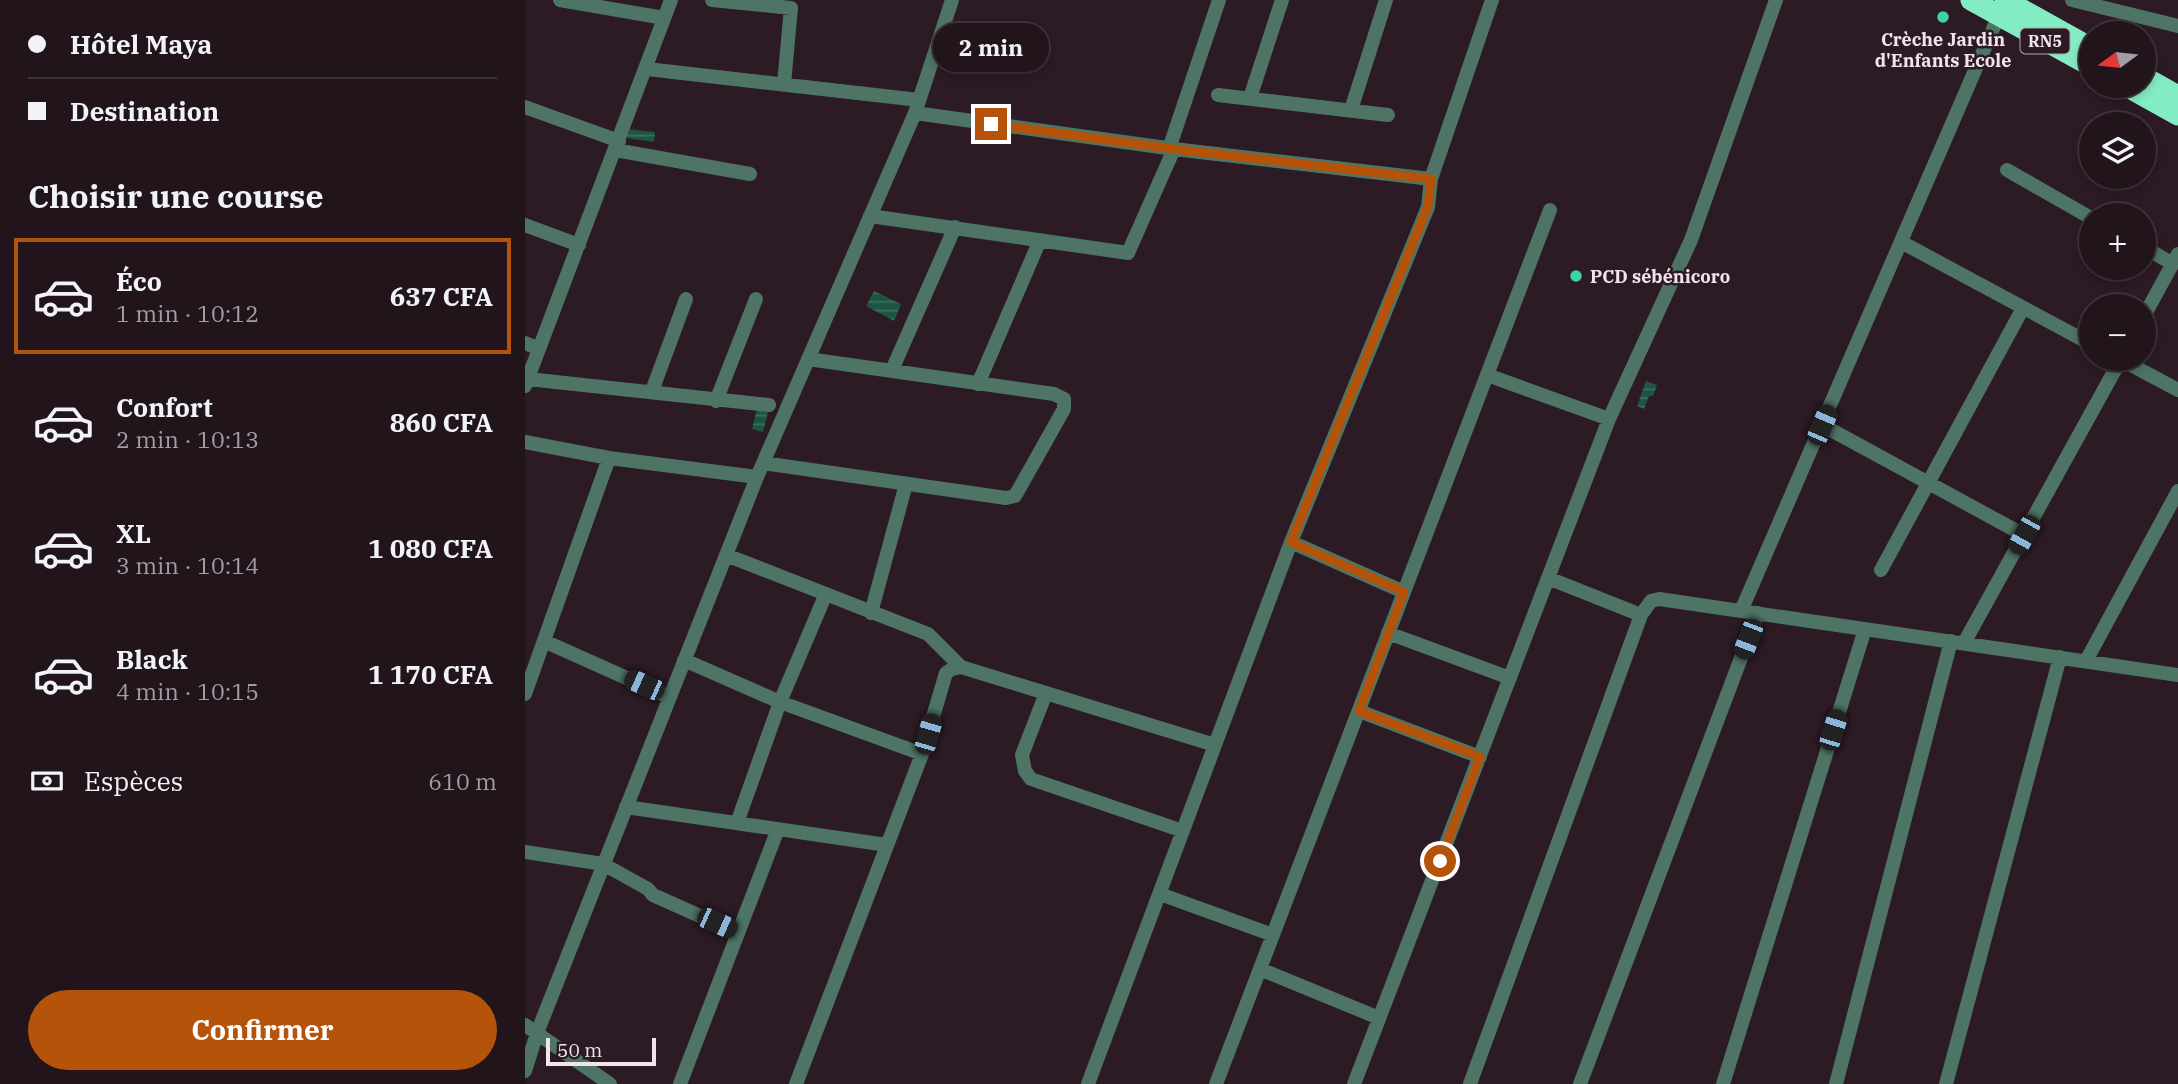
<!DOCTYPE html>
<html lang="fr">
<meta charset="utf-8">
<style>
body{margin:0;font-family:"IBM Plex Serif",serif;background:#291d24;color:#f1f3f6;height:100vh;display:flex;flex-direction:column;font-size:26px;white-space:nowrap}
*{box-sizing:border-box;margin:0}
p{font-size:23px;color:#a29ea3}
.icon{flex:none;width:38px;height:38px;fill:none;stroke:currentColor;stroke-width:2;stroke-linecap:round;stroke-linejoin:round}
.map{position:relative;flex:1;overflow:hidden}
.side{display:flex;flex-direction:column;background:#21141b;width:525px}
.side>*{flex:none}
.banner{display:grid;align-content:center;height:154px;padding:0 28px;background:#21141b}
.needle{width:46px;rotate:255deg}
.fabs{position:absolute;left:1554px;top:21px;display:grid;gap:14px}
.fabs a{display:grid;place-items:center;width:77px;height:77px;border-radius:50%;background:#21141b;box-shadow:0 4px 10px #0003,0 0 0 2px #3e333a;font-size:35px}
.scale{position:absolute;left:21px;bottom:18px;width:110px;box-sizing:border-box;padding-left:7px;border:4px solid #f1e4eb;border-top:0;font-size:19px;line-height:24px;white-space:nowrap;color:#f1e4eb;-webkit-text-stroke:5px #2c1a24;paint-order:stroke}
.end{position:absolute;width:32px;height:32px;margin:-16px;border:9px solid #b45309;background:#fff;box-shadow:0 0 0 4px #fff}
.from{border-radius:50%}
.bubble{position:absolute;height:49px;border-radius:24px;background:#21141b;box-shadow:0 4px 10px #0003,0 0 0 2px #3e333a;font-size:23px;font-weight:700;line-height:49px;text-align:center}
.car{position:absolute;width:21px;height:42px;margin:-21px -10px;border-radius:9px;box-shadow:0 0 5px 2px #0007;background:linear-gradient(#222 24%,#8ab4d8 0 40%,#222 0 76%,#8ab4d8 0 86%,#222 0)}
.banner b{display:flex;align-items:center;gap:24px;height:66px;font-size:26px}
.banner b+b{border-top:2px solid #3e333a}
.banner i{width:18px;height:18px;background:#f1f3f6}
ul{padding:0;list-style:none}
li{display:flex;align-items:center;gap:21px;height:116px;margin:0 14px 10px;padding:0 14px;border:4px solid transparent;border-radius:0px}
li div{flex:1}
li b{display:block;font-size:26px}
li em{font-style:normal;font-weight:700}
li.current{border-color:#b45309}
li>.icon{width:63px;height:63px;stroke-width:1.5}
h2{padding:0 28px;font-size:32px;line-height:84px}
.pay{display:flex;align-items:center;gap:18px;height:77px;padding:0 28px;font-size:26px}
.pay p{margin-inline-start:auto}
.action{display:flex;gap:14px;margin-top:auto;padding:14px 28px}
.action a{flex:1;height:80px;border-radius:42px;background:#b45309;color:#fff;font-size:28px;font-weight:700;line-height:80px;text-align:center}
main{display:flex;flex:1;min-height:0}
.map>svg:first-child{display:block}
.water{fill:url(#water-rules)}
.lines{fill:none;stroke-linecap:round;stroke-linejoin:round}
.street{stroke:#4d7464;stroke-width:14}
.highway{stroke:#83ecc3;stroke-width:21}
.route{stroke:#b45309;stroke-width:9}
.poi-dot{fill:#3dd4a3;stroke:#2c1a24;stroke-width:2.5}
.labels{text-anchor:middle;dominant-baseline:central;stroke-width:5;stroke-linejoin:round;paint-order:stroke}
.shield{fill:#2c1a24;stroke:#b6a7af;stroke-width:2}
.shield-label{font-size:16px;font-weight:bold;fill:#f1e4eb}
.poi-label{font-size:18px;font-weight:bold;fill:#f1e4eb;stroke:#2c1a24}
</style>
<main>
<section class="side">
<div class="banner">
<b><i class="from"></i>Hôtel Maya</b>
<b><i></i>Destination</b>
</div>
<h2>Choisir une course</h2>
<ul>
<li class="current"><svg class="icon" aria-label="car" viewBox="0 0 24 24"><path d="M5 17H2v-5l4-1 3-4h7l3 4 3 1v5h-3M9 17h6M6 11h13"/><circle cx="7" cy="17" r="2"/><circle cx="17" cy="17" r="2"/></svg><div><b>Éco</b><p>1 min · 10:12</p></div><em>637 CFA</em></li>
<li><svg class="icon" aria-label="car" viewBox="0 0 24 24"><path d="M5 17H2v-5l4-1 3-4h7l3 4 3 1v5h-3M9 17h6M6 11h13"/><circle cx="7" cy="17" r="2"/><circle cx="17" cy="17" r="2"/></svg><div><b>Confort</b><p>2 min · 10:13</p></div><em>860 CFA</em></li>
<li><svg class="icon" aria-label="car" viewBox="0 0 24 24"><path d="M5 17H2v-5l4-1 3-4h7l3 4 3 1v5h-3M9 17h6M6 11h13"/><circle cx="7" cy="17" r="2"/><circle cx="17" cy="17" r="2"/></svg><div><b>XL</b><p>3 min · 10:14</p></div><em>1 080 CFA</em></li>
<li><svg class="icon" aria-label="car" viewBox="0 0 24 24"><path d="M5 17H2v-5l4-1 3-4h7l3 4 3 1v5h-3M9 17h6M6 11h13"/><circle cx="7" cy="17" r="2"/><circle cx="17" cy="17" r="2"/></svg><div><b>Black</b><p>4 min · 10:15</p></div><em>1 170 CFA</em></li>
</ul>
<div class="pay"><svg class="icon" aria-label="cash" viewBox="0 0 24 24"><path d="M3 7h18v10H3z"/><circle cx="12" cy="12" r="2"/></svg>Espèces<p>610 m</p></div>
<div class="action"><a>Confirmer</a></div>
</section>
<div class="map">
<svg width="1653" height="1084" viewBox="0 0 1653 1084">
<defs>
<pattern id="water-rules" width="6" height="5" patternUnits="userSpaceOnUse" patternTransform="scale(1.75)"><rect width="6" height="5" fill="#1c5642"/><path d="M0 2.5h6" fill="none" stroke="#3d6e5d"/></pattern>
</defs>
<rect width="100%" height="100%" fill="#2c1a24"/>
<path class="water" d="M102,129L130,132L129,142L101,138Z
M349,291L376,304L369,321L341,306Z
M1121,381L1132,385L1128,396H1124L1119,409L1112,406Z
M232,409L243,412L238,432L227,429Z"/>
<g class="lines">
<path class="street" d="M35,0L139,18
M187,0L266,8L259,84
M1547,0L1653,26
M122,69L394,100
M693,95L863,115
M725,98L757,0
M0,107L94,141
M826,110L861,0
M390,113L649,149L906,179
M644,149L694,0
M90,150L225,174
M1482,170L1566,218
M345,216L603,253L649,149
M0,225L54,245
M1376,242L1566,344
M1619,247L1648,264
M1619,316L1653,254
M0,343L14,349
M1595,359L1653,390
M367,370L430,227
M962,375L1084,419
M3,379L244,405
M453,384L515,240
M0,386L146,0
M127,391L161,299
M191,401L231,299
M1297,425L1499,535
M0,442L84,458L232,477
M238,463L481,498L490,496L539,409V399L529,394L283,359
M766,542L879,592
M201,555L403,634L436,667
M1356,570L1498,308
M1023,578L1116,615
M1216,611L1477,8
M346,613L381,484
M863,633L985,678
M19,641L144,697
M1439,643L1596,359
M159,660L255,702L397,754
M1561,661L1653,491
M521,693L497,755L500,771L506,779L658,831
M0,694L84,458
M834,711L955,757
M101,807L362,845
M212,823L255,702L300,596
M0,852L78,864L123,889L128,895L213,933
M635,894L748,935
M735,969L854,1018
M0,1025L85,1084
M0,1071L12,1033L232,477L390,113L427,0
M155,1084L253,829
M271,1084L397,754L421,673L427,669L436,667L690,745
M563,1084L766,542L903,207L906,179L967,0
M691,1084L1025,210
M829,1084L1084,419L1166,240L1251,0
M945,1084L1116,615L1126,601L1134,599L1653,675
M1055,1084L1233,613
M1198,1084L1340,629
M1311,1084L1426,641
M1421,1084L1535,657"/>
<path class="highway" d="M1446,0L1566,66
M1480,0L1566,48
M1619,77L1653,96
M1601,86L1653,115"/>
</g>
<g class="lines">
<path class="route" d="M466,124L649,149L906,179L903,206L766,542L879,592L834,711L955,757L915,861"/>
</g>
<g class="poi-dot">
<circle cx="1418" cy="17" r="7"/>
<circle cx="1051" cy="276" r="7"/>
</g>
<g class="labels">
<rect class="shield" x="1495.5" y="28.5" width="49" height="25" rx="5"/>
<g class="shield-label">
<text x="1520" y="41">RN5</text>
</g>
<g class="poi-label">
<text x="1418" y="39">Crèche Jardin<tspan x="1418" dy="21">d'Enfants Ecole</tspan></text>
<text x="1065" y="276" text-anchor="start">PCD sébénicoro</text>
</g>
</g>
</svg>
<div class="fabs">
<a><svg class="needle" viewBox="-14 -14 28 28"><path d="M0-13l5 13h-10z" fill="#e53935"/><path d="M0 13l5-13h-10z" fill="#a29ea3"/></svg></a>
<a><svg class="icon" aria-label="layers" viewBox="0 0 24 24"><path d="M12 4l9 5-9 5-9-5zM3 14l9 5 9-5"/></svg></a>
<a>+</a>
<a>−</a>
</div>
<div class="scale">50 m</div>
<i class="end from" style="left:915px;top:861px"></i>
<i class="end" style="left:466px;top:124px"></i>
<div class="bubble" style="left:408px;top:23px;width:116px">2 min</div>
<i class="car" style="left:1297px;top:425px;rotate:23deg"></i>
<i class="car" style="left:1499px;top:535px;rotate:209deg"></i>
<i class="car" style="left:1223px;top:639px;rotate:201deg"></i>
<i class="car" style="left:119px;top:685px;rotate:294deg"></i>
<i class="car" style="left:1308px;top:730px;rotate:17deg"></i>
<i class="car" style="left:403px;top:734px;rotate:16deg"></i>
<i class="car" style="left:192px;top:923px;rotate:114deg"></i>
</div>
</main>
